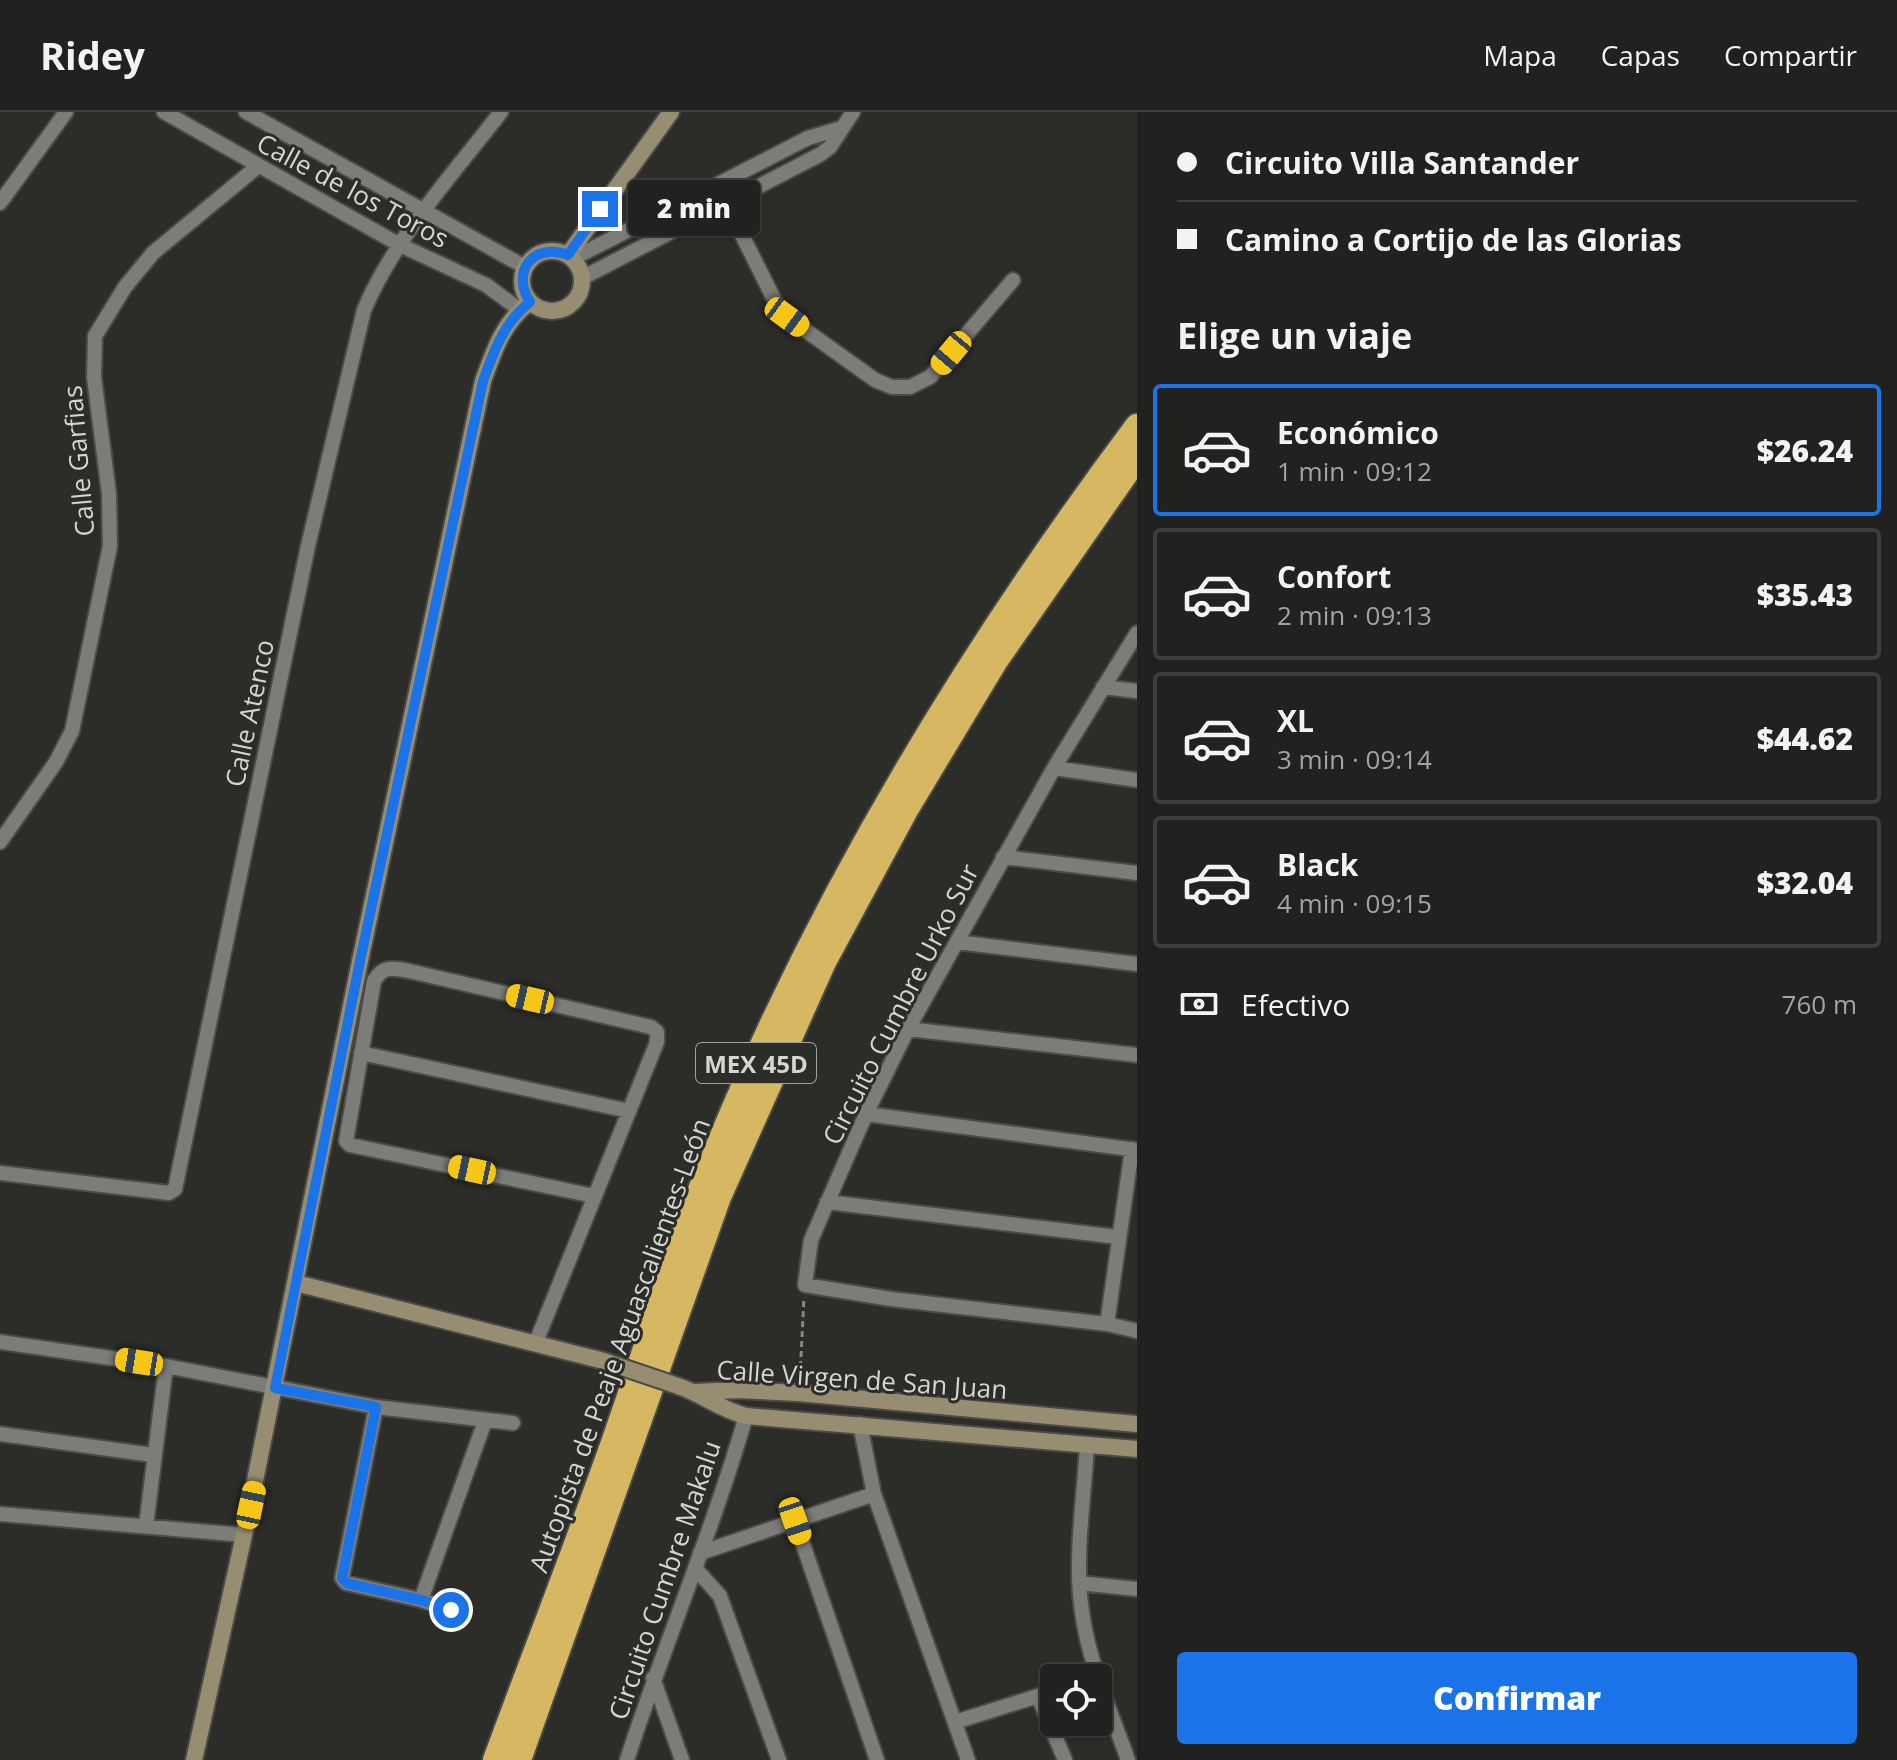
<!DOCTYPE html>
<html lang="es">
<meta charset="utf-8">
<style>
body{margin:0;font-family:"Open Sans",sans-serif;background:#292928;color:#f1f3f6;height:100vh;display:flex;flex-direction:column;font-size:30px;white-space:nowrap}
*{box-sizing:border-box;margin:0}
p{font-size:26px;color:#a2a3a4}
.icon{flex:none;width:44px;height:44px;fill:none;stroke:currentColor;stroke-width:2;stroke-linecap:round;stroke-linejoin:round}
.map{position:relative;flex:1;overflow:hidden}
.drawer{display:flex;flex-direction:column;background:#21211f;width:760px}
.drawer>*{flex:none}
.top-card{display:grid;align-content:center;height:176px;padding:0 40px;background:#21211f}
.controls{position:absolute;left:1040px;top:1552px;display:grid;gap:16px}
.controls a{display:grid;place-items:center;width:72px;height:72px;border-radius:8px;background:#21211f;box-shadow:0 2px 6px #0004,0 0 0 2px #3e3e3d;font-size:40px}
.end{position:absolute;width:36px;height:36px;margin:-18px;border:10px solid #1a73e8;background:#fff;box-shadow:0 0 0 4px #fff}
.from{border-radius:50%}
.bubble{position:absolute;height:56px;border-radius:8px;background:#21211f;box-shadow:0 2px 6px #0004,0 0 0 2px #3e3e3d;font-size:26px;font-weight:800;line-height:56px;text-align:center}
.car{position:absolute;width:24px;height:48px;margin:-24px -12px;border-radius:10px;box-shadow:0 0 6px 2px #0007;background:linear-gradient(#f5c518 24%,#345 0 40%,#f5c518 0 76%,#345 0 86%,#f5c518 0)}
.top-card b{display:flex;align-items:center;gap:28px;height:76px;font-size:30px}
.top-card b+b{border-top:2px solid #3e3e3d}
.top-card i{width:20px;height:20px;background:#f1f3f6}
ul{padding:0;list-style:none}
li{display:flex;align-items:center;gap:24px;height:132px;margin:0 16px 12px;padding:0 24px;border:4px solid #3e3e3d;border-radius:8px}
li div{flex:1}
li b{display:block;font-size:30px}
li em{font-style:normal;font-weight:800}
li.on{border-color:#1a73e8}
li>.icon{width:72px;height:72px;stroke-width:1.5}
h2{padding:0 40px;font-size:36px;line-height:96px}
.pay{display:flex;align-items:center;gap:20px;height:88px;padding:0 40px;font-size:30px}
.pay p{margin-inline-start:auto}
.cta{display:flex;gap:16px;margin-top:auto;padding:16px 40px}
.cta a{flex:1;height:92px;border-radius:8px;background:#1a73e8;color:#fff;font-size:32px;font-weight:800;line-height:92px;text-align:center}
header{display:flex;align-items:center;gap:48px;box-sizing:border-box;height:112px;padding:0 40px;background:#21211f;border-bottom:2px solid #3e3e3d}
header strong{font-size:38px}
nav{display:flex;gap:44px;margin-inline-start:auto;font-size:28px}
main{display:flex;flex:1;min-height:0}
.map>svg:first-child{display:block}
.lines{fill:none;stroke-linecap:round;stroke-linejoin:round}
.street-casing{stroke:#4a4a48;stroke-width:18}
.secondary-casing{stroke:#4a4a48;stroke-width:20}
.highway-casing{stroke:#4a4a48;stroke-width:28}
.path{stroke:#878784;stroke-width:3;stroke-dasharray:6 4;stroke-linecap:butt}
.street{stroke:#7c7c79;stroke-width:14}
.secondary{stroke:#978e72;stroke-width:16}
.highway{stroke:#d6b762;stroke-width:24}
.secondary-bridge-casing{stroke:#4a4a48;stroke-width:20;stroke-linecap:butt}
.secondary-bridge{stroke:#978e72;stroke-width:16}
.route{stroke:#1a73e8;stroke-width:10}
.labels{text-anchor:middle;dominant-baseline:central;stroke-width:6;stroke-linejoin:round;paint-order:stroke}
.shield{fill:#2c2c29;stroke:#a2a2a0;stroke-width:2}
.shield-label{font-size:24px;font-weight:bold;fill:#d5d5d3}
.street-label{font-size:26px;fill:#d5d5d3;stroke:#2c2c29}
</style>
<header>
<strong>Ridey</strong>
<nav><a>Mapa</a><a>Capas</a><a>Compartir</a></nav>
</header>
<main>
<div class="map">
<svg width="1137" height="1648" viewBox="0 0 1137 1648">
<rect width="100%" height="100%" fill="#2c2c29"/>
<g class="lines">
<g class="street-casing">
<path id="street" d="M164,0L400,133L486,173L520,198
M246,0L525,155
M0,91L66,0
M726,91L777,193L787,205L875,268L892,275H910L930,265L1013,168
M572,147L808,26L842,16
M582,166L821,42L830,35L853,0
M1137,521L1054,656L908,917L866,1002L811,1128L805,1173L891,1187L1107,1212L1137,1219
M1103,575L1137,579
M1054,656L1137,668
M0,730L56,650L72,619L110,434L109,382L94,265L95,224L125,175L153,141L257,55
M1003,745L1137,761
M957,830L1137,852
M908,917L1137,943
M361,941L629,999
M866,1002L1137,1038
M0,1061L169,1081L175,1077L308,434L364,198C395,125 453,62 501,0
M827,1090L1118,1125
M1107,1212L1132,1037
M0,1230L166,1254L376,1295L513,1311
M536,1230L657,930V920L651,915L409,859C393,856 383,853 374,869L346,1029L350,1033L594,1084
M376,1295L342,1466L346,1471L421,1488L451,1498
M860,1312L874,1382L968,1648
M0,1322L153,1343
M1087,1333C1084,1388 1074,1446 1082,1500C1089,1551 1111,1600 1128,1648
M0,1402L244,1423
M795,1409L877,1648
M146,1414L166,1254
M700,1441L874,1382
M695,1456L720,1484L779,1648
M1079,1471L1137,1477
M421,1488L485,1309
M653,1566L682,1648
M955,1610L1038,1584L1065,1648
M627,1648C664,1533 712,1421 746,1304"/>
</g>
<g class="secondary-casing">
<path id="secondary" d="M522 169a30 30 0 1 1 60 0a30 30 0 1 1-60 0Z
M568,143L671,0
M296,1171L604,1249
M678,1274C702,1282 721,1298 746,1304L1137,1337
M695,1280L738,1278L798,1281L1137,1312
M194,1648L244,1423L360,849L483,269C494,239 503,210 530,190"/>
</g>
<g class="highway-casing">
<path id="highway" d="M495,1648C533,1545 573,1443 610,1339C641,1253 667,1164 700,1078C808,803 961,549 1137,314
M519,1648L719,1085L824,850L906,698L995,550L1137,346"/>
</g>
<path class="path" d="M800,1265L804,1185"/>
<use href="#street" class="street"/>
<use href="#secondary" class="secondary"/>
<use href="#highway" class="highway"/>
<g class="secondary-bridge-casing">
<path id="secondary-bridge" d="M604,1249L678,1274"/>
</g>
<use href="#secondary-bridge" class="secondary-bridge"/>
</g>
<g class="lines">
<path class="route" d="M451,1498L421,1488L346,1471L342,1466L376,1295L275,1276L360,849L483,269C494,239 504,210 530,190C510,159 534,130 568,143L600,97"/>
</g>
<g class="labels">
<rect class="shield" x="696" y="931" width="120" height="40" rx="6"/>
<g class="shield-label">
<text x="756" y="951">MEX 45D</text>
</g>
<g class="street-label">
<text transform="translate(353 78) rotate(28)">Calle de los Toros</text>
<text transform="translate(78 349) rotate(-95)">Calle Garfias</text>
<text transform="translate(249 601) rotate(-78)">Calle Atenco</text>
<text transform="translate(900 892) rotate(-63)">Circuito Cumbre Urko Sur</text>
<text transform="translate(619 1233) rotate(-70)">Autopista de Peaje Aguascalientes-León</text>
<text transform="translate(862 1267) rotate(4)">Calle Virgen de San Juan</text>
<text transform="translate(664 1468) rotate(-71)">Circuito Cumbre Makalu</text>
</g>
</g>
</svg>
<div class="controls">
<a><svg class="icon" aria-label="locate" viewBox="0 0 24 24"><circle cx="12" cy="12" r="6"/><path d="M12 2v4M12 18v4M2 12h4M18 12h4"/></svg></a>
</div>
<i class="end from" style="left:451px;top:1498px"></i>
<i class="end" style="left:600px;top:97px"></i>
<div class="bubble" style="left:628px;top:68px;width:132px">2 min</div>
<i class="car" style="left:787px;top:205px;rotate:126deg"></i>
<i class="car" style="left:951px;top:241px;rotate:220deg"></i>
<i class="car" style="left:530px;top:887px;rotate:283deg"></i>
<i class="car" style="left:472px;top:1058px;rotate:282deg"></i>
<i class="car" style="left:139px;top:1250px;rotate:279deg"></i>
<i class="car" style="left:251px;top:1393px;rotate:12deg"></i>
<i class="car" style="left:795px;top:1409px;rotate:161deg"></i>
</div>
<section class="drawer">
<div class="top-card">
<b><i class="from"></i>Circuito Villa Santander</b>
<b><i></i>Camino a Cortijo de las Glorias</b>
</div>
<h2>Elige un viaje</h2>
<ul>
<li class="on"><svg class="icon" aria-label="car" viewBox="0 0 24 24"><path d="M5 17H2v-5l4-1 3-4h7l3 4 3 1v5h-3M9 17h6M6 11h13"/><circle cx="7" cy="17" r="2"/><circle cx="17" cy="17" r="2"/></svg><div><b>Económico</b><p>1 min · 09:12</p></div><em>$26.24</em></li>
<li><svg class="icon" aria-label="car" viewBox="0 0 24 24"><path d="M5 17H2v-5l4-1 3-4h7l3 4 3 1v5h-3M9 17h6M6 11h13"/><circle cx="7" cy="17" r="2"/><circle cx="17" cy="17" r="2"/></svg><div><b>Confort</b><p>2 min · 09:13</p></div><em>$35.43</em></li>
<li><svg class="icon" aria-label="car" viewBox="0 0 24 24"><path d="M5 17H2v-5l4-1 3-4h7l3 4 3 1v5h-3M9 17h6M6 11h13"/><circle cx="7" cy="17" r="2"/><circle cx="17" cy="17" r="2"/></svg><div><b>XL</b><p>3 min · 09:14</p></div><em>$44.62</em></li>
<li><svg class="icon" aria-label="car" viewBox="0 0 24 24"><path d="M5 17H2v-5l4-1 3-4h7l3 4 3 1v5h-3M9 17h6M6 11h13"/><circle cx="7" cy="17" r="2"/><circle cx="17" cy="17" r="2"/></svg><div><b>Black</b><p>4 min · 09:15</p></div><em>$32.04</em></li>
</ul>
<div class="pay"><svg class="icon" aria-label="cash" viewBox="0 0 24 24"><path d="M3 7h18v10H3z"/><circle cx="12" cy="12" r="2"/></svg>Efectivo<p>760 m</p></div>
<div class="cta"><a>Confirmar</a></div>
</section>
</main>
